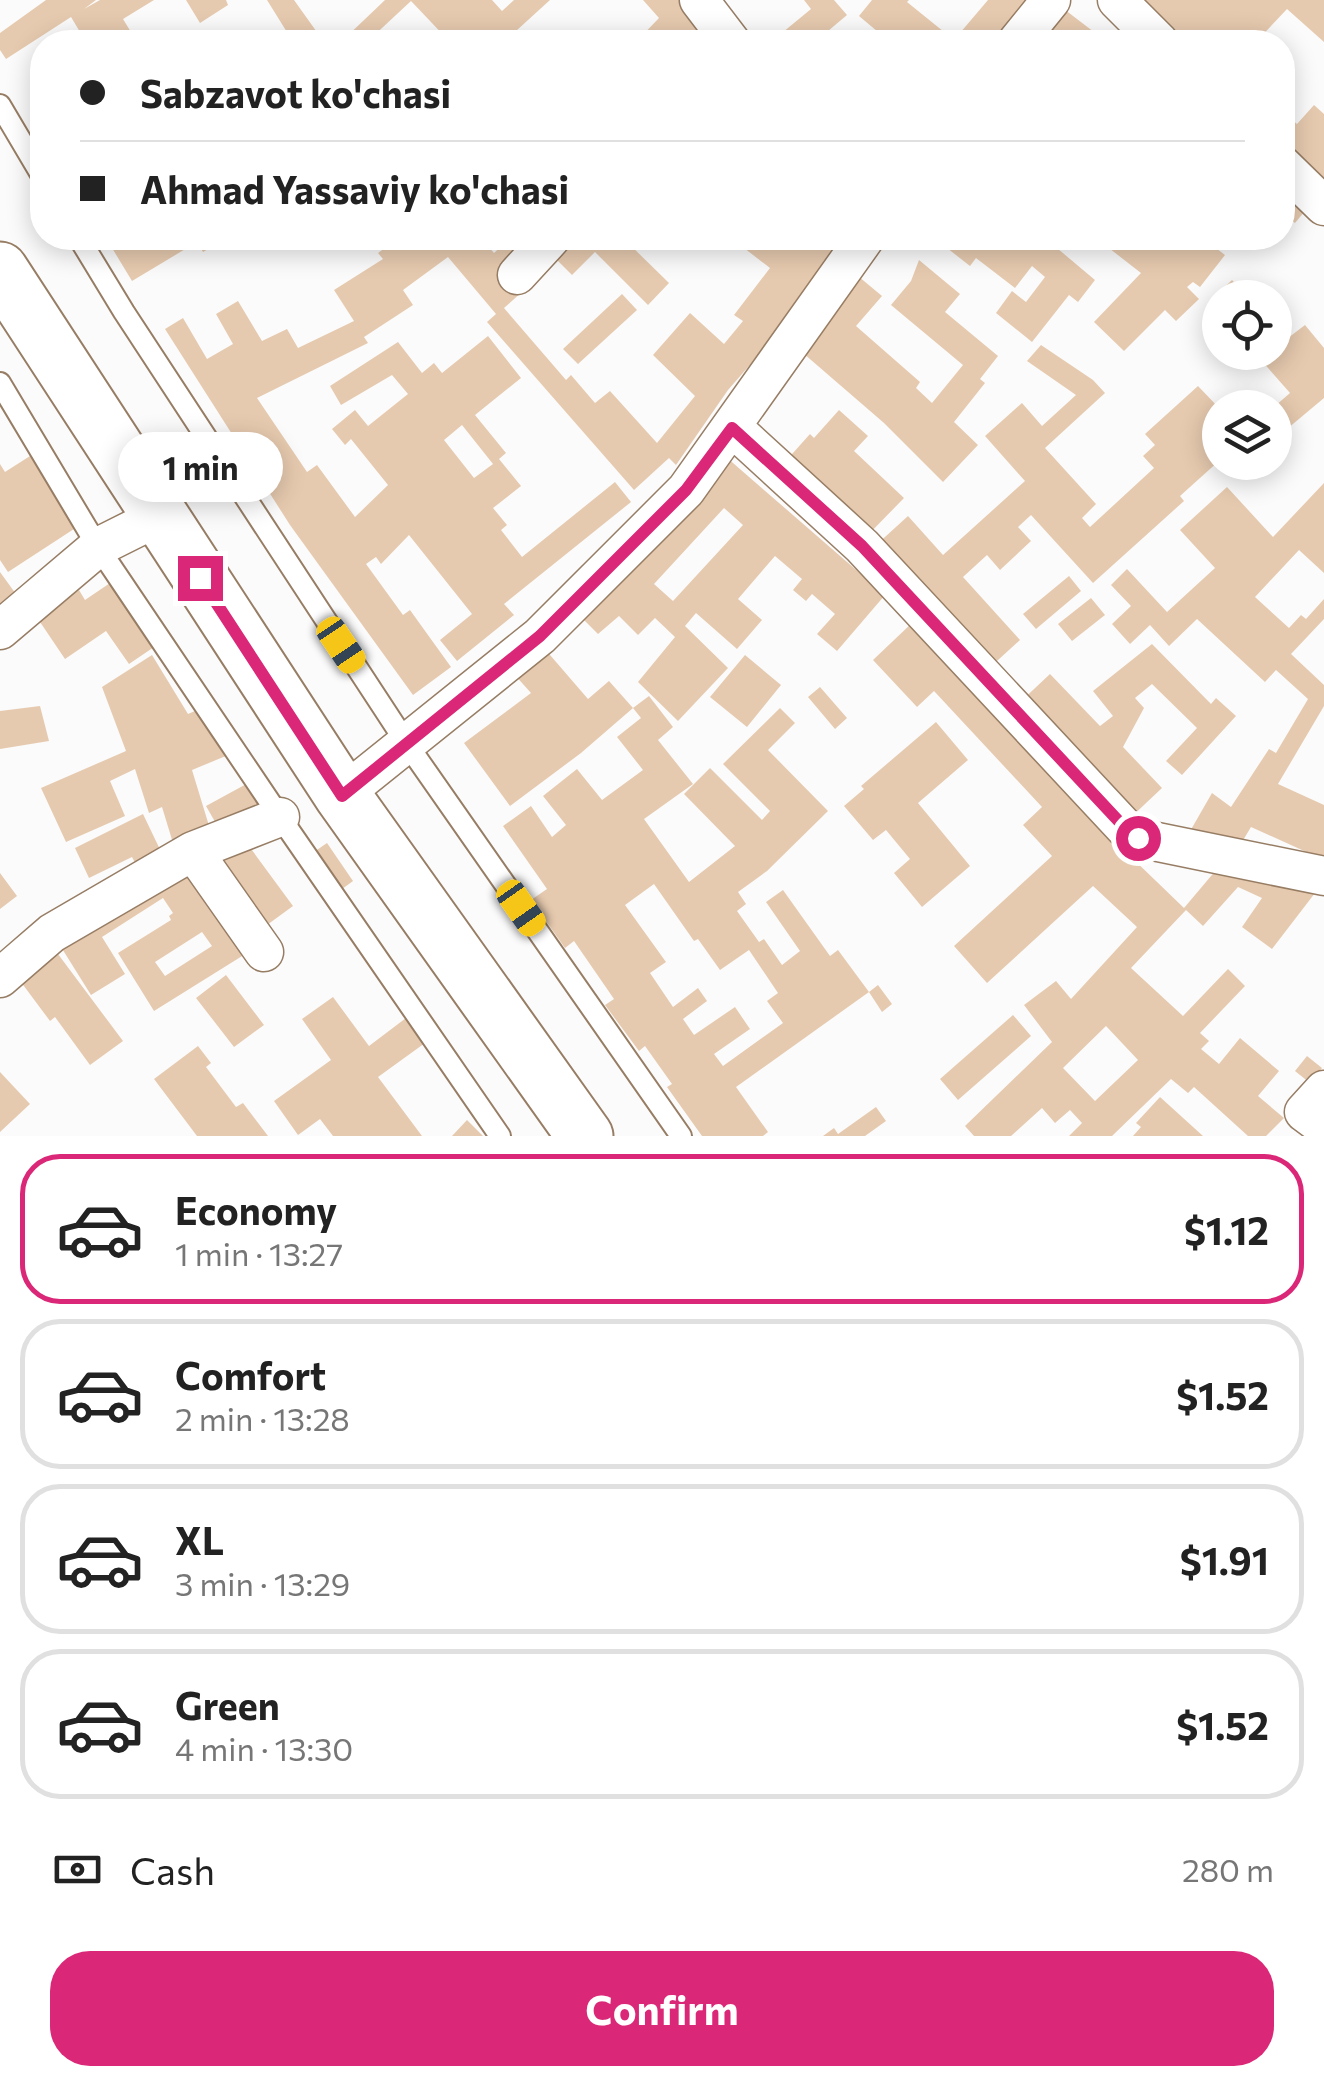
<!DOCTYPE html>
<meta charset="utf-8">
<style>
body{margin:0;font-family:Commissioner,sans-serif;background:#f6f6f6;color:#222;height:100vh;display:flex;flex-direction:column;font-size:38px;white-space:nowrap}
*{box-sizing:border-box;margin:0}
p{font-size:32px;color:#767676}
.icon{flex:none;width:55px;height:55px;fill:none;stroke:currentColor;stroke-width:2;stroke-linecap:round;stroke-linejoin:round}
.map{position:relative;height:1136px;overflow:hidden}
.sheet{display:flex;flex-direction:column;background:#fff;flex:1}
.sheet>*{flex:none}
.hud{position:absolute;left:30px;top:30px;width:1265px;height:220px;border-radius:40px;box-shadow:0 5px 25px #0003;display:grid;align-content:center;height:220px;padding:0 50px;background:#fff}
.fabs{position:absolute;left:1202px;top:280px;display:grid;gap:20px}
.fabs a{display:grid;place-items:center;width:90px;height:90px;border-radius:50%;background:#fff;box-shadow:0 5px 25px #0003;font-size:50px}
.end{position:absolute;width:45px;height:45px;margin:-22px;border:12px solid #db2777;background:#fff;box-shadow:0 0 0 5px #fff}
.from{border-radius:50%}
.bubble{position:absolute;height:70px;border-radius:35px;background:#fff;box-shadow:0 5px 25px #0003;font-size:32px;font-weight:700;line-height:70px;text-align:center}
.car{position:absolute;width:30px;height:60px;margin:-30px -15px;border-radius:12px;box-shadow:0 0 8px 2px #0007;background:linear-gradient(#f5c518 24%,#345 0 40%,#f5c518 0 76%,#345 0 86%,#f5c518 0)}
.hud b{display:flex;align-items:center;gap:35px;height:95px;font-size:38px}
.hud b+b{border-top:2px solid #e0e0e0}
.hud i{width:25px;height:25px;background:#222}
ul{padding:18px 0 0;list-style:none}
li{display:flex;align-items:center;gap:30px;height:150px;margin:0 20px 15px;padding:0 30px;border:5px solid #e0e0e0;border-radius:40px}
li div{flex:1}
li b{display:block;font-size:38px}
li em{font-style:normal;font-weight:700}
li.selected{border-color:#db2777}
li>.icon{width:90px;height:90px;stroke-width:1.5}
.pay{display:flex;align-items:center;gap:25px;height:110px;padding:0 50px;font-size:38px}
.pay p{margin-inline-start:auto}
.primary-button{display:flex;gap:20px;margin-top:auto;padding:20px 50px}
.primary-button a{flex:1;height:115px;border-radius:40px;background:#db2777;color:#fff;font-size:40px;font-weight:700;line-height:115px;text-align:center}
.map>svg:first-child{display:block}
.building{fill:#e6caaf;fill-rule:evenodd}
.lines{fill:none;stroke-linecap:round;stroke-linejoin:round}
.lane-casing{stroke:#977d64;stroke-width:24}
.street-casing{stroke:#977d64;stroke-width:41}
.secondary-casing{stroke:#977d64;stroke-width:59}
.lane{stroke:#fff;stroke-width:20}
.street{stroke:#fff;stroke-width:38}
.secondary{stroke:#fff;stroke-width:55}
.route{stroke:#db2777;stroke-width:12}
</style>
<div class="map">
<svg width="1324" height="1136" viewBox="0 0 1324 1136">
<rect width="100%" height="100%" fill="#fbfbfb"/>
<path class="building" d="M46,0H96L84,9L100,0H154L123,19L137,42H86L71,17L6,59L0,50V33Z
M186,0H226L228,5L200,23Z
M267,0H294L324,42H280L290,37Z
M385,0H492L502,11L514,0H550L516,31L526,42H450L411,1L367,42H341Z
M643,0H685L717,42H636L659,18Z
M804,0H834L847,15L815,42H771L811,9Z
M872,0H909L907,2L954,40L988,0H1037L1001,42H890L859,16Z
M1127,0H1324V42L1287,9L1256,42H1173Z
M1060,6L1107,42H1032Z
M1314,105L1324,114V186L1282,149V112L1297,124Z
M1282,177L1305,211L1295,223L1282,212Z
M106,238H138L144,247L160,238H187L192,245L132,281Z
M195,238H227L203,252Z
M394,238H481L494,253L510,238H537L523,291L504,308L566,380L571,375L595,403L610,391L657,443L695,396L653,355L690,313L724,344L743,321L734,315L770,268L731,238H852L769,343L728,390L676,465L669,458L634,490L487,322L496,314L448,257L403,290L413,305L364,337L368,343L257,398L307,472L317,465L355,517L388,485L351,439L345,445L332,429L355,410L368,426L408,394L392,375L341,405L330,386L398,342L422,373L434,363L442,373L488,336L521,378L475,415L506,453L499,459L521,486L493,508L507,525L501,530L522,557L615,482L631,502L504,604L514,615L457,661L440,640L472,614L409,535L381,564L376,557L366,564L403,615L410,610L451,667L413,695L290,525L165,329L183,318L207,359L233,344L216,314L238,301L262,341L287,329L298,348L354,321L334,290L383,259L378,253L396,240ZM462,425L493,464L474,478L444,440Z
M569,238H623L669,283L648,305L595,252L572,275L551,254Z
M955,238H1045L1095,280L1078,302L1069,295L1032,342L996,313L1012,291L1026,302L1045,277L1032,266L1015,288L976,258L970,266L947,248Z
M1096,238H1203L1225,255L1200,287L1193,282L1187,287L1199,299L1176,321L1165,310L1124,351L1094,322L1141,273Z
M919,260L960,294L945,312L998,356L980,379L985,383L954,422L978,445L943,482L884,423L796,347L858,276L882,296L856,326L920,382L916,388L932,403L963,365L891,305L911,281Z
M1232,280L1249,298H1220V316L1208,303Z
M622,294L637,310L578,364L563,349Z
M1275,325L1288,338L1305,325L1324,348V398L1275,439V406L1290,393L1254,352H1275Z
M1041,345L1093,380L1105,393L1045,448L1096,504L1082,518L1090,527L1154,468L1143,456L1155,445L1145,434L1198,386L1220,409V460L1180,496L1184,501L1093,583L1031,515L1018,527L1031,541L1000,570L987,555L963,577L1020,640L986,671L874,547L908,516L943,555L1025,481L985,436L1022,403L1042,426L1076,395L1027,361Z
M839,410L868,436L854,451L904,498L864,539L784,463L810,434L814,438Z
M30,456L77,527L8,572L0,560V464L5,472Z
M725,456L885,595L837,651L817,634L835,614L812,594L806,601L793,590L802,579L775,556L738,599L762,620L737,649L696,613L685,626L728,668L678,721L638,682L675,637L655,618L638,635L619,616L598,634L580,616ZM724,508L743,525L673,601L654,584Z
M1324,483V573L1299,550L1255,597L1289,628L1301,615L1306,619L1324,599V619L1291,654L1324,685V706L1278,784L1324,805V860L1251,827L1239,847L1189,833L1212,793L1231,807L1269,749L1276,753L1308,699L1276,670L1265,682L1197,619L1169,646L1150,625L1130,644L1112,624L1131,606L1111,585L1127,569L1167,612L1215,568L1180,530L1227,487L1273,537Z
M0,572L21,601L0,616Z
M1069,576L1081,591L1036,629L1023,614Z
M113,581L157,645L129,664L106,631L65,659L38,619L79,590L85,600Z
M1091,598L1105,615L1072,641L1058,624Z
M913,622L1128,854L1184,908L1222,863L1315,893L1272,949L1242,927L1262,898L1238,887L1203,926L1186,910L1131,968L1183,1016L1228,969L1245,986L1200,1033L1209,1041L1201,1049L1219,1064L1240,1038L1279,1071L1258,1096L1284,1118L1266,1136H1248L1194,1087L1188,1093L1171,1079L1112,1136H1069L1082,1123L1070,1110L1055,1123L1042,1108L1011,1136H974L965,1126L1052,1042L1024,1005L1056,981L1071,999L1137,927L1093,886L987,983L954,946L1052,856L1023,825L1042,807L934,691L917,707L873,660ZM1106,1026L1138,1060L1095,1101L1063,1068Z
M1152,644L1211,704L1216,698L1236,716L1182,775L1166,761L1197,728L1152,684L1135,698L1144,708L1123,747L1162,788L1127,821L1017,705L1050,674L1100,726L1113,716L1093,691Z
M544,648L588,699L609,681L633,708L581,753L510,806L464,743L531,693L514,674Z
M152,655L188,714L204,707L233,753L192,770L210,829L173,843L162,807L149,813L135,769L110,781L125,816L66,842L41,788L126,751L102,687Z
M745,655L781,685L747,727L710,697Z
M820,687L847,718L835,729L808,697Z
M649,696L673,727L658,740L693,784L644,819L689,882L735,846L684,794L710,768L762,820L770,811L723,764L780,708L795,723L768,750L828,811L767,871L738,892L746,904L737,911L759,942L764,939L782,965L800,951L766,902L783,890L830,956L838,950L869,992L878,985L892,1004L882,1012L869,992L736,1087L768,1132L763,1136H702L667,1087L672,1084L645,1046L639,1051L605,1005L614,999L574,941L565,948L531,900L547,889L503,826L531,806L552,837L566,825L543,796L577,769L602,800L643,770L617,737L641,718L633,708ZM654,884L694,941L698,939L720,970L749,950L778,993L767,1001L783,1023L723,1066L714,1054L750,1029L735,1007L694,1035L683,1019L707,1001L698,988L673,1007L650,973L666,962L625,905Z
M40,706L49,741L0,749V711Z
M936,722L968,760L918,803L970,866L922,907L894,873L910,859L886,830L873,840L844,806L864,789L861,786Z
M250,782L262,803L218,827L206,806Z
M143,814L166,862L141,874L132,857L89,878L75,848Z
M246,842L293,906L267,925L220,862Z
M327,843L353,881L338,892L311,854Z
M188,858L247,953L154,1011L118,953L171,920L169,916L173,913L163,898L102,937L125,974L91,995L56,939ZM202,932L212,946L165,976L155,962Z
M0,873L17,896L0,909Z
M49,942L123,1041L90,1065L55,1017L50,1021L12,970Z
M226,975L264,1025L234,1047L196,998Z
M333,997L369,1046L406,1018L425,1043L378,1077L422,1136H333L320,1119L298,1135L274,1101L331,1060L302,1019Z
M1013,1015L1031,1036L958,1100L940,1079Z
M198,1046L211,1063L206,1067L236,1107L243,1103L268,1136H197L154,1079Z
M1307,1056L1322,1068L1310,1083L1295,1071Z
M0,1072L30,1104L0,1132Z
M1160,1097L1203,1136H1133L1141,1127L1136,1123Z
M876,1107L886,1121L865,1136H823L834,1128L838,1134Z
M467,1120L483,1136H452Z"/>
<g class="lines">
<g class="lane-casing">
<path id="lane" d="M0,105L42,176
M79,238L124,312L407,744L681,1136
M0,383L98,547L280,817L500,1136"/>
</g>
<g class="street-casing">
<path id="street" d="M699,0L731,42
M1117,0L1159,42
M1017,42L1051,0
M1282,165L1324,206
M517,275L551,238
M732,427L862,546L1126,829L1138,838L1324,876
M0,630L98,547L160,516
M342,795L540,636L686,490L865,238
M264,952L193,851L280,817
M0,978L52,933L193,851
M1324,1090L1304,1112L1324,1127"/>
</g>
<g class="secondary-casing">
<path id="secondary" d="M0,270L342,795L585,1136"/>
</g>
<use href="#lane" class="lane"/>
<use href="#street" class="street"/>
<use href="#secondary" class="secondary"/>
</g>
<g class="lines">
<path class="route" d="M200,578L342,796L540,636L686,490L732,428L862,546L1126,829L1138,838"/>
</g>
</svg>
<div class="fabs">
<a><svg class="icon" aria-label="locate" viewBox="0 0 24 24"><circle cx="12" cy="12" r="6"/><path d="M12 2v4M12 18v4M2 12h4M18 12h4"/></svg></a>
<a><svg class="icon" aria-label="layers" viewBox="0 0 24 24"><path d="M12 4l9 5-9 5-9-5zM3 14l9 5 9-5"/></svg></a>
</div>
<i class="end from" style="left:1138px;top:838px"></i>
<i class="end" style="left:200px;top:578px"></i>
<div class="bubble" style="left:118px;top:432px;width:165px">1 min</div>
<i class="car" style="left:341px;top:645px;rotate:146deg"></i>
<i class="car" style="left:521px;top:908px;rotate:145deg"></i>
<div class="hud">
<b><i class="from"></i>Sabzavot ko'chasi</b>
<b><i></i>Ahmad Yassaviy ko'chasi</b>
</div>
</div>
<section class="sheet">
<ul>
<li class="selected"><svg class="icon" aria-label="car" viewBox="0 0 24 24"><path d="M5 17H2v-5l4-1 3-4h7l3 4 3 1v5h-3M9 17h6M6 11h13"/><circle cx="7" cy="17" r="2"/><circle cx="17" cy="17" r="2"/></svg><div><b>Economy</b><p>1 min · 13:27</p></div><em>$1.12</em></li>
<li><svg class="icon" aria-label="car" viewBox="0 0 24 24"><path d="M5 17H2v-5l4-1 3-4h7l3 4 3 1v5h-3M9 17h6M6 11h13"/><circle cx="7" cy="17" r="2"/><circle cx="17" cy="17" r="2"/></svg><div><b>Comfort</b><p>2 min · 13:28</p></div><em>$1.52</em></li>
<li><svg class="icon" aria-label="car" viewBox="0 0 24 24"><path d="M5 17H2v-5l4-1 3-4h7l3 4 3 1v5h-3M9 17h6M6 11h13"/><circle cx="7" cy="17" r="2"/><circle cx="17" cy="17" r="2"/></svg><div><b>XL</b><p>3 min · 13:29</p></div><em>$1.91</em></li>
<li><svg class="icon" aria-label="car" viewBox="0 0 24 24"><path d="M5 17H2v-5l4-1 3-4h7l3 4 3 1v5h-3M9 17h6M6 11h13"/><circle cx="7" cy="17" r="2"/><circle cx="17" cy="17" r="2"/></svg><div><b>Green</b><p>4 min · 13:30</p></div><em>$1.52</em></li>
</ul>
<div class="pay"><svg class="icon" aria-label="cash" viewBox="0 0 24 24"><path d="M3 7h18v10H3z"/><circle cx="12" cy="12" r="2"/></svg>Cash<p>280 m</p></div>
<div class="primary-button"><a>Confirm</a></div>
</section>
